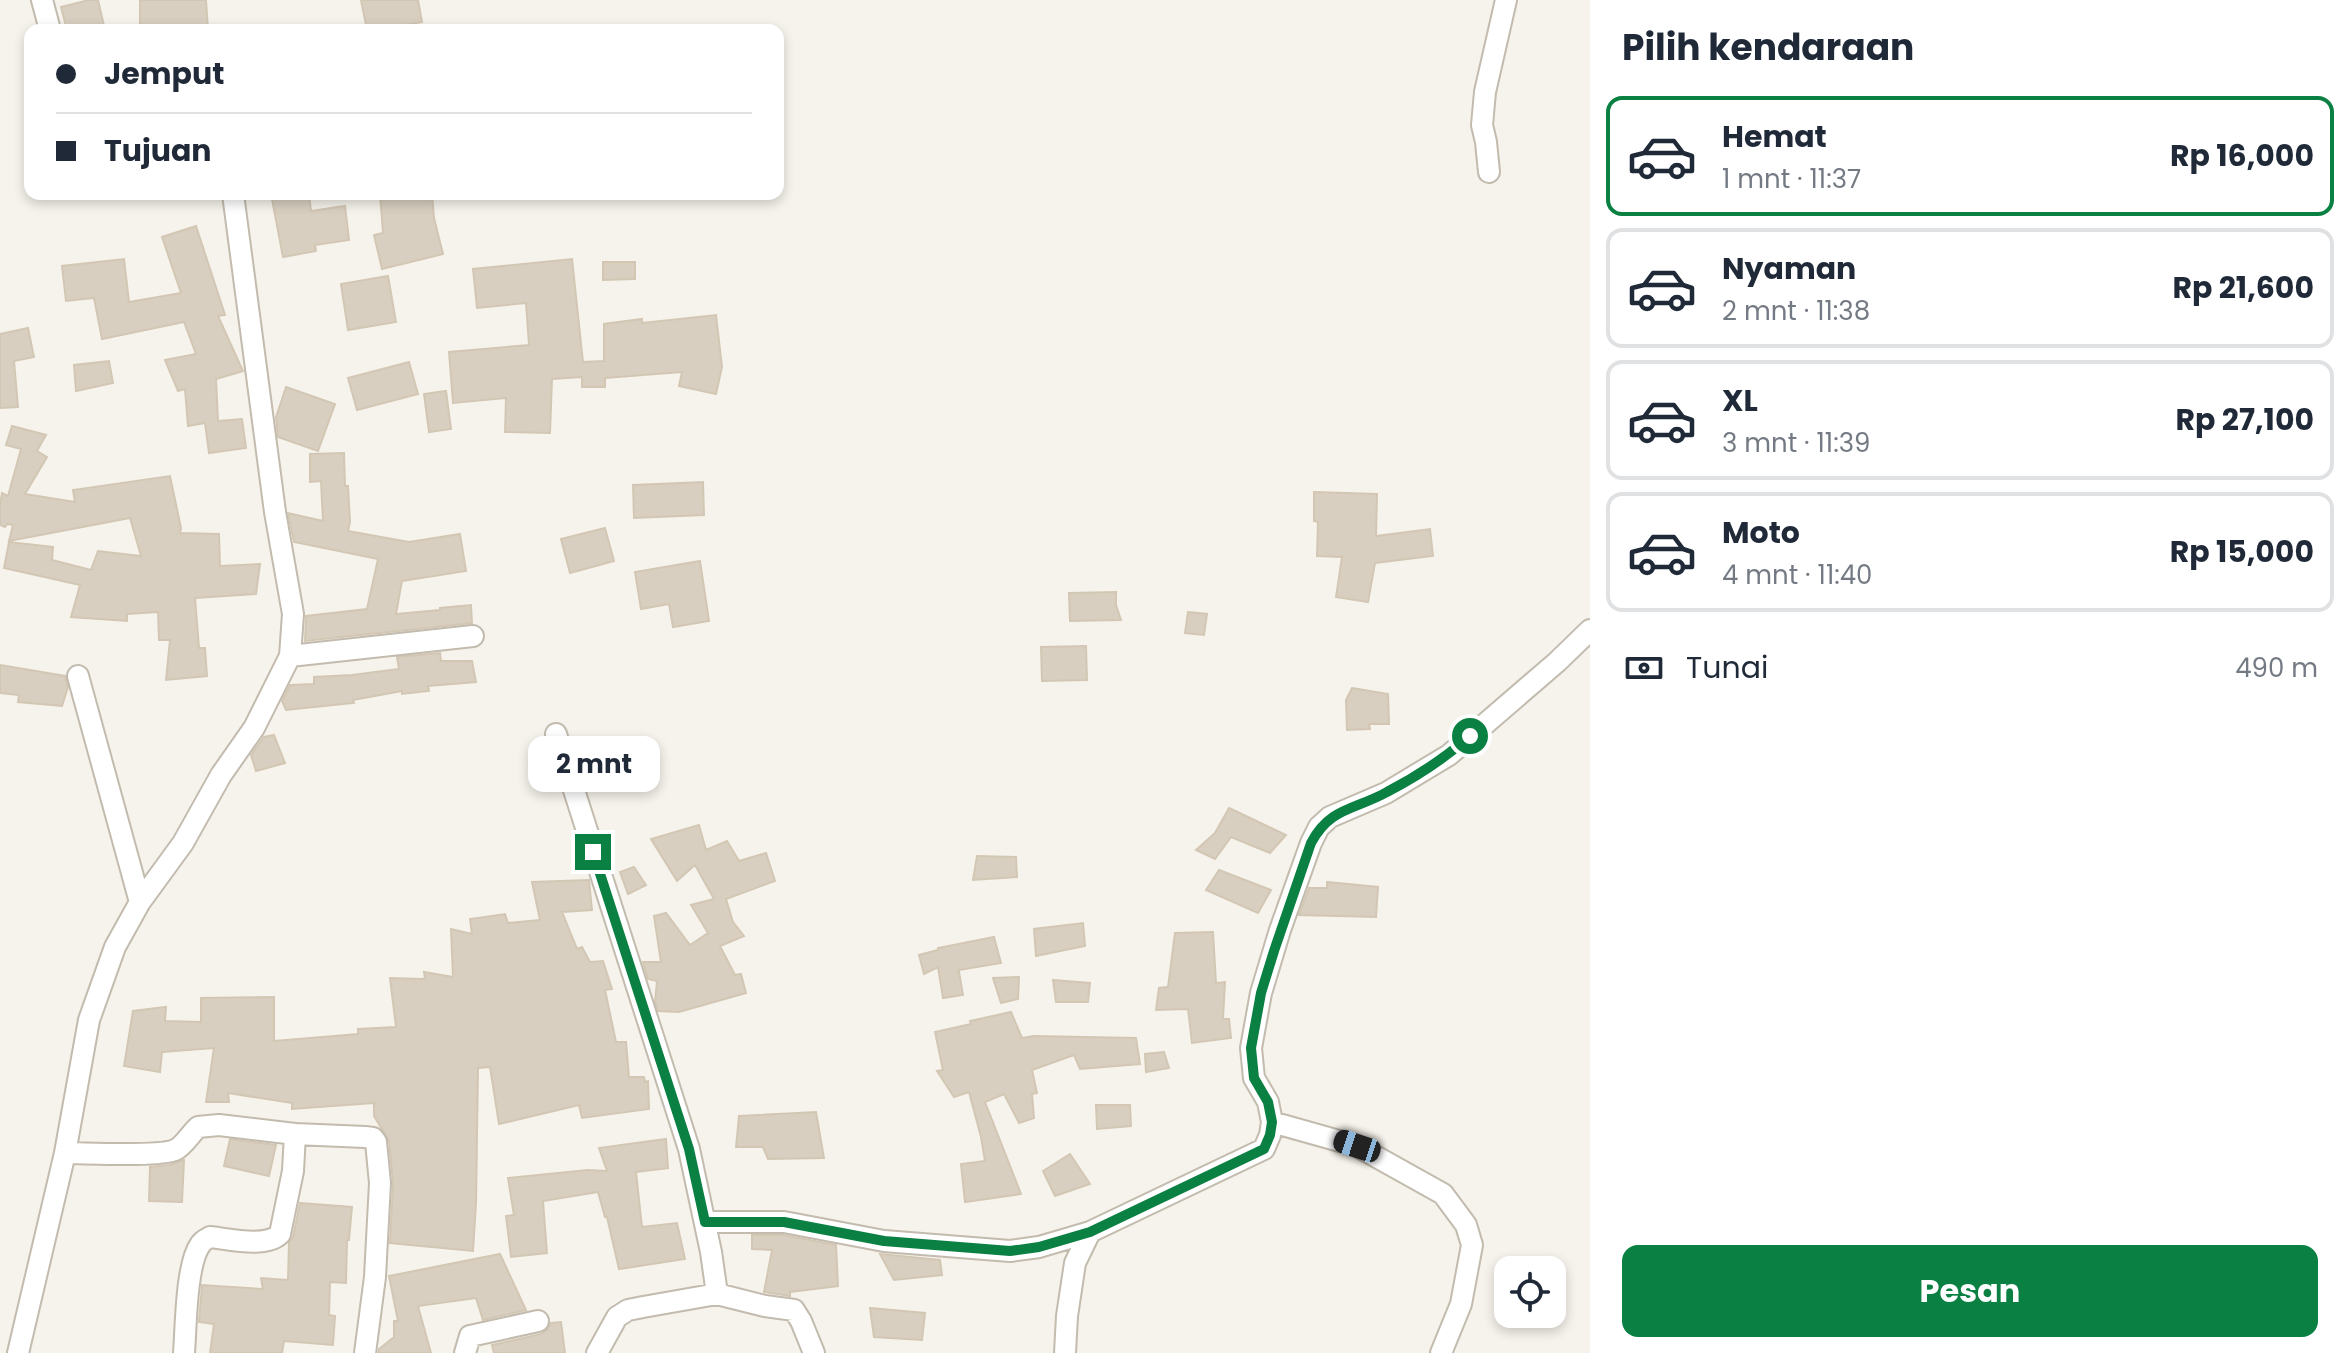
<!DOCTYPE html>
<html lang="id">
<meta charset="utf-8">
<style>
body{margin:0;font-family:Poppins,sans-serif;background:#f6f6f7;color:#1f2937;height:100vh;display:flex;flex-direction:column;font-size:30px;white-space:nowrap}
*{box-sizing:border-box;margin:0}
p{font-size:26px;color:#747a83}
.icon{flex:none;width:44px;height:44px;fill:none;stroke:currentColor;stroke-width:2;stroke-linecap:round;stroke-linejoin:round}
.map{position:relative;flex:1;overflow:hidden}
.sheet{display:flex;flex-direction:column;background:#fff;width:760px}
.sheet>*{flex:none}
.guide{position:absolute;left:24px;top:24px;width:760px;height:176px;border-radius:16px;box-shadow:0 4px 12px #0003;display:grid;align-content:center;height:176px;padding:0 32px;background:#fff}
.tools{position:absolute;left:1494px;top:1256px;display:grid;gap:16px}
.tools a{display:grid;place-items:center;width:72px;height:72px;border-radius:16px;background:#fff;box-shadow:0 4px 12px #0003;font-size:40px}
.end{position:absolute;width:36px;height:36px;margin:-18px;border:10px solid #0b8043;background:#fff;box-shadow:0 0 0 4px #fff}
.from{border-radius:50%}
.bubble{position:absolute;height:56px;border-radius:16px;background:#fff;box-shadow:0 4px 12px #0003;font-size:26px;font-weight:700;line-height:56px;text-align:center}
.car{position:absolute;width:24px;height:48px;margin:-24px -12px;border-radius:10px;box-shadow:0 0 6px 2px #0007;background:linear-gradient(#222 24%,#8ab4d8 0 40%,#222 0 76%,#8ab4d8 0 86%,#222 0)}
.guide b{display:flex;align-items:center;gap:28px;height:76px;font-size:30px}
.guide b+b{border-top:2px solid #e0e1e3}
.guide i{width:20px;height:20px;background:#1f2937}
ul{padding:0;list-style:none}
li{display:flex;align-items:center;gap:24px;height:120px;margin:0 16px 12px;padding:0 16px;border:4px solid #e0e1e3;border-radius:16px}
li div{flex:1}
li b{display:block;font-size:30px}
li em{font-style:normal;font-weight:700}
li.active{border-color:#0b8043}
li>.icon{width:72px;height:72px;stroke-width:1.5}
h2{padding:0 32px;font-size:36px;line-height:96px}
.pay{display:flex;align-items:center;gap:20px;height:88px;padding:0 32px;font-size:30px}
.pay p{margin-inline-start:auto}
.cta{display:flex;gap:16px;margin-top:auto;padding:16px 32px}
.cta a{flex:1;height:92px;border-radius:16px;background:#0b8043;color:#fff;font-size:32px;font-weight:700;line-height:92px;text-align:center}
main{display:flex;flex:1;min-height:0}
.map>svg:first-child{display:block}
.building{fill:#d8cfc1;stroke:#d3c7b4;stroke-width:2}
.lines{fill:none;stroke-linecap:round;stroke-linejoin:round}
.minor-casing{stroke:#c2bbae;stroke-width:24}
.minor{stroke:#fff;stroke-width:20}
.route{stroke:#0b8043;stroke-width:10}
</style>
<main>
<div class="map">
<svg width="1590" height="1353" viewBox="0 0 1590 1353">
<rect width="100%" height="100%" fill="#f6f3ec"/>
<path class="building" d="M89,0H98L105,30H67L61,7Z
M140,0H206L208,30H140Z
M361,0H418L422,22L379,30H367Z
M271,194H309L311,211L345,206L349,240L315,245L316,251L283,257Z
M380,194H432L434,218L443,254L382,269L374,235L383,233Z
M196,226L225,315L218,316L243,371L216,379L218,421L242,419L246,448L209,453L205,423L188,426L185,389L178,391L165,360L196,354L184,322L102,339L94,298L66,301L62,266L124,259L129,302L181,293L162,237Z
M572,259L583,362L604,361V324L642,319V323L716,315L722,367L716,394L679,386L682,372L605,378V387H582V377L552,379L550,433L505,432L506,398L453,403L449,352L529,345L526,303L477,308L473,269Z
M603,262H635V279L603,280Z
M388,276L396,322L348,330L341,284Z
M28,328L34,357L14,361L18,407L0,408V334Z
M109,361L113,383L76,391L74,365Z
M409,362L418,394L357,410L348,378Z
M286,387L335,404L318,451L278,437L276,417Z
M446,391L451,429L429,432L424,394Z
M12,426L46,435L37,451L47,457L25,494L75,502L73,490L170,476L181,528L180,533L219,534L220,566L260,564L256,594L195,598L199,648H205L207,676L166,680L170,640H159L158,612L127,614V621L71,617L80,585L4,568L9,542L53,547L52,560L91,570L98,551L141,556L130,518L9,541L13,525L7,524L5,527L0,525V505L2,493L8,496L21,449L6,445Z
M344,453L345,486H348L350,522L348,531L409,542L460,534L466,571L402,581L396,614L440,610V608L471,605L472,623L305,641L306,616L367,609L378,559L294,542L288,513L323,521L321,481L310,482V454Z
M703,482L704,515L634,518L633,485Z
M1314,492L1377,494L1376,536L1430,529L1433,556L1375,563L1368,602L1336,597L1342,557L1317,556L1318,522L1314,521Z
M605,528L614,561L570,573L561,539Z
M700,561L709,621L673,627L669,604L641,609L635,572Z
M1116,592V605L1121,620L1070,621L1069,593Z
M1188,612L1207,614L1204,635L1185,633Z
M1086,646L1087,680L1042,681L1041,647Z
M440,653L441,661H472L476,682L428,686L429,691L402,694V691L353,700L354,703L286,710L282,701L290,685L314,684V677L352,675L399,669L397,657Z
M0,665L65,676L68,687L62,706L18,702L19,695L0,693Z
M1352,688L1388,694L1389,724H1369L1370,729L1347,730L1346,700Z
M274,735L285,763L256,771L251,755L264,737Z
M1229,808L1286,835L1270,853L1231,837L1215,859L1196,850L1215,833Z
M699,825L706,850L727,841L739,861L766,853L775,881L726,899L733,922L744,936L720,946L735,975L741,974L746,993L679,1012L658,1011L655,1002L657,981L648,979L643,962H661L654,916L666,913L690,945L708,933L691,905L714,899L695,865L677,881L651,839Z
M977,856L1016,857L1017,877L973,880Z
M634,867L646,885L628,894L620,872Z
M1219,870L1271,890L1258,913L1206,890Z
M589,880L592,910L562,912L577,949L582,947L590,962L603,961L612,989L605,990L616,1042H626L629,1077H644L645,1082L648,1081L649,1109L582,1118L579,1105L499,1124L490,1067L478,1068L476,1203L473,1251L390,1243L393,1183L389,1141L374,1116V1103L292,1109V1103L228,1093L229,1102H206L214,1048L162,1052L160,1072L124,1066L133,1011L166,1007L165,1021L201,1022V998L274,997V1041L358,1034V1029L396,1027L390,978L425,979L424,972L453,977L451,929L472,934L470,919L505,914L508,923L540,920L532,882Z
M1327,882L1378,887L1376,917L1299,915L1309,888H1327Z
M1083,923L1085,946L1036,956L1034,929Z
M1213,932L1216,983L1225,982L1223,1019H1229L1231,1038L1192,1043L1188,1009L1156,1010L1159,988L1168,987L1175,933Z
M994,937L1001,963L959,970L958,972H959L963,995L943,998L938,967L924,974L919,955L938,950V948Z
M1019,977L1018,999L1001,1003L993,978Z
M1053,980L1090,983L1088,1002H1056Z
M1011,1012L1022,1038L1034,1036L1136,1038L1140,1064L1080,1069L1074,1055L1032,1070L1037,1093L1032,1094L1034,1118L1019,1123L1004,1094L985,1102L1021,1194L965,1202L961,1164L985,1161L981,1137L969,1092L954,1097L937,1071L943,1070L935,1032L971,1024L970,1021Z
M1164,1052L1169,1068L1146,1072L1145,1054Z
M1096,1105H1130L1131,1126L1097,1129Z
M816,1112L824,1158L768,1159L763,1147H736L739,1116Z
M230,1139L276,1145L269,1176L224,1166Z
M666,1139L668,1168L636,1172L642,1227L677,1223L685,1259L619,1269L607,1217H605L598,1192L543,1201L547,1253L511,1257L506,1216L514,1215L508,1178L588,1170L607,1171L599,1148Z
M1070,1154L1090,1184L1055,1196L1043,1171Z
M184,1160L182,1202L149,1201L150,1167L169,1165Z
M300,1203L352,1207L349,1240H347L346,1283L330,1282L329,1315L335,1316L333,1345L284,1341L282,1353H210L214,1324L199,1322L202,1285L263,1289L261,1278L288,1280L289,1242L293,1237Z
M752,1235H783L836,1245L838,1286L790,1292V1296L764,1292L772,1250L752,1249Z
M500,1254L526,1310L483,1320L476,1298L418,1306L431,1353H378L379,1349L394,1337V1321H398L389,1276Z
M880,1254L940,1260L942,1275L894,1280Z
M870,1308L925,1313L922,1340L874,1337Z
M561,1322L565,1353H494L492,1345L541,1334L547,1330L551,1323Z"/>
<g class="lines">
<g class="minor-casing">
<path id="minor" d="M42,0L50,30
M1489,172L1486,142L1482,125L1485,92L1506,0
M290,656L473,636
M78,676L140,902
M556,734L689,1149L711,1252L717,1294
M1272,1122L1357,1146L1443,1194L1466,1225L1472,1245L1461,1304L1441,1353
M65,1153C87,1153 158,1157 175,1150C184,1146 191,1133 198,1127L219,1125L295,1134
M705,1222H784L884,1241L1010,1251L1039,1247L1090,1232L1264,1149L1270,1135L1272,1122L1268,1102L1254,1078L1251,1048L1261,993L1280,930L1311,843L1319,827L1330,817L1386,793L1449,755L1557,662L1590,630
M18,1353L65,1153L89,1020L115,947L140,902L183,843L221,775L254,728L290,656L293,614L275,512L233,194
M184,1353C186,1327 186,1265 200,1245C203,1240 205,1240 210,1237C229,1239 266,1248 280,1234L293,1171L295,1134L365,1137L373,1138L376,1142L380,1183L375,1277L365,1353
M465,1353L470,1336L538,1321
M597,1353L617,1317L628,1310L643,1307L717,1294L765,1306L794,1310L801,1321L814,1353
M1065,1353L1067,1316L1075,1263L1090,1232"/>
</g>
<use href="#minor" class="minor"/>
</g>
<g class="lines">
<path class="route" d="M593,852L689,1149L705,1222H784L884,1241L1010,1251L1039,1247L1090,1232L1264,1149L1270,1135L1272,1122L1268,1102L1254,1078L1251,1048L1261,993L1274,951L1311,843C1330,807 1355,810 1387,792C1416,777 1445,758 1470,736"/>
</g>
</svg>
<div class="tools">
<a><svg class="icon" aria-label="locate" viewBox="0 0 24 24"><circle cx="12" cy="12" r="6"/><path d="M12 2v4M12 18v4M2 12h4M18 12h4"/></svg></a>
</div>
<i class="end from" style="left:1470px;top:736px"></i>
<i class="end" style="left:593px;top:852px"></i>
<div class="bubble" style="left:528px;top:736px;width:132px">2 mnt</div>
<i class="car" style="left:1357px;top:1146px;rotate:288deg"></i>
<div class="guide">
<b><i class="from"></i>Jemput</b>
<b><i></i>Tujuan</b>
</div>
</div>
<section class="sheet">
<h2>Pilih kendaraan</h2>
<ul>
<li class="active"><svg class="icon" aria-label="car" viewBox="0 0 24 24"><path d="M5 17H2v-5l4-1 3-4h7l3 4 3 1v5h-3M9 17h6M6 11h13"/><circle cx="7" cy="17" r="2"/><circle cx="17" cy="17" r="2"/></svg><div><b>Hemat</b><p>1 mnt · 11:37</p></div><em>Rp 16,000</em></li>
<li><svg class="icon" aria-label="car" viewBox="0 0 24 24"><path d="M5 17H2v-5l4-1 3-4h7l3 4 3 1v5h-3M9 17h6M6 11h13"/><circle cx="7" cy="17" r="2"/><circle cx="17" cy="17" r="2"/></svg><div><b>Nyaman</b><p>2 mnt · 11:38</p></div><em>Rp 21,600</em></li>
<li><svg class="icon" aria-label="car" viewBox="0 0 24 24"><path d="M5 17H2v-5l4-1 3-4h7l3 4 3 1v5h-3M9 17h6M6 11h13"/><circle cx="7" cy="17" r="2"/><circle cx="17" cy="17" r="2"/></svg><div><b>XL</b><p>3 mnt · 11:39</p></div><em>Rp 27,100</em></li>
<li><svg class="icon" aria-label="car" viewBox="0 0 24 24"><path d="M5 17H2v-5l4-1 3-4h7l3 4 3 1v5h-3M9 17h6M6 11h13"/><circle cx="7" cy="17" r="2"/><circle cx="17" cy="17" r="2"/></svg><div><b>Moto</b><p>4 mnt · 11:40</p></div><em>Rp 15,000</em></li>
</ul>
<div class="pay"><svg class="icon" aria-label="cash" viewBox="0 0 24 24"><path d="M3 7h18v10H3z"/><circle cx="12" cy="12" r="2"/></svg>Tunai<p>490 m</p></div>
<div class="cta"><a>Pesan</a></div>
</section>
</main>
